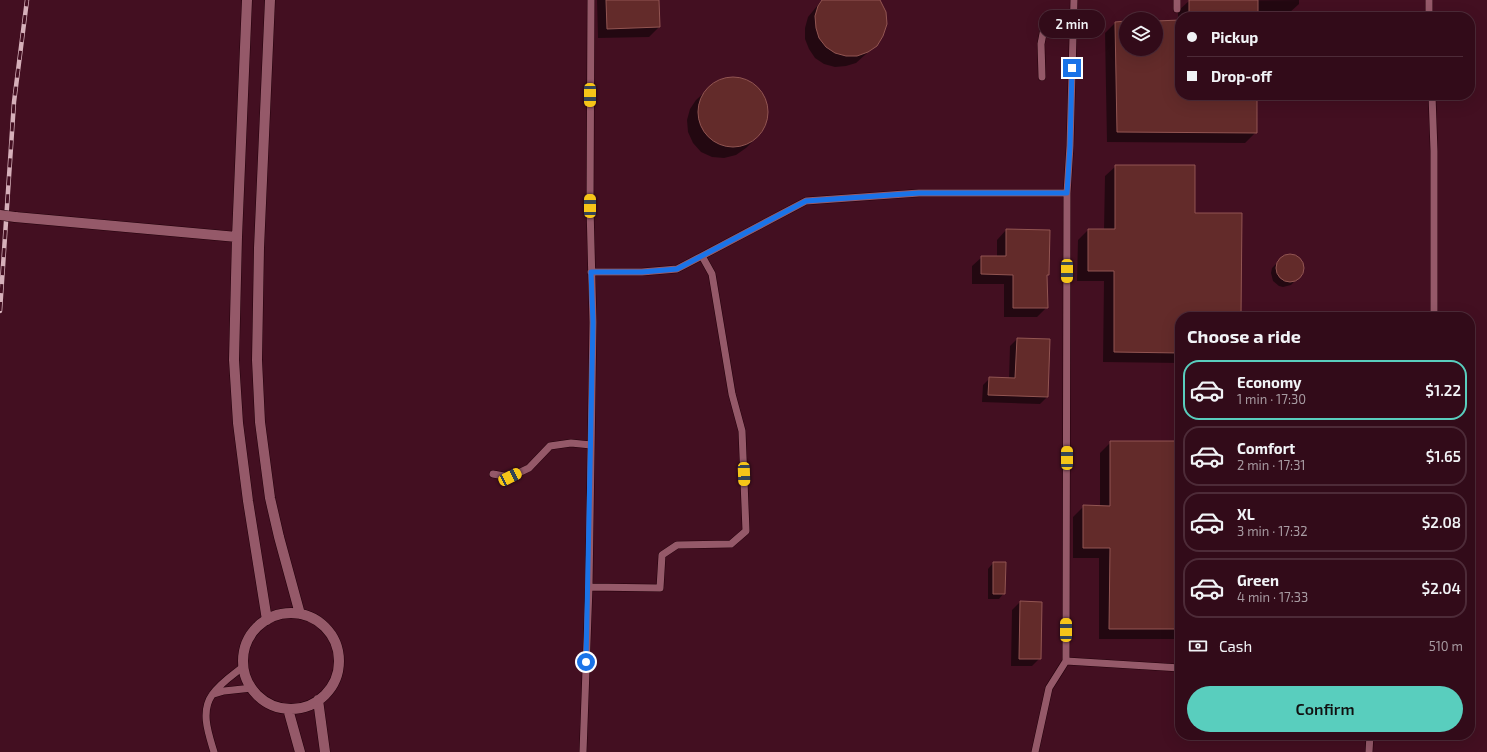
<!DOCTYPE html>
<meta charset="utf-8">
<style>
body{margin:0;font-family:"Exo 2",sans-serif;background:#3d1926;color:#f1f3f6;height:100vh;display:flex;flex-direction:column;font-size:15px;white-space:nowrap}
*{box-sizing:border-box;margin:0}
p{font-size:13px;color:#a89ba2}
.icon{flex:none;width:22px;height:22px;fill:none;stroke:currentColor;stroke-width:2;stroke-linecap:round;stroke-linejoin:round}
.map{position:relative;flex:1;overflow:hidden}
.panel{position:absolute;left:1175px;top:312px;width:300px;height:428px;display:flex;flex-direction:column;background:#320b19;border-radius:16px;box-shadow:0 4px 16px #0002,0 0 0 1px #4d2b38}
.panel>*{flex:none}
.guide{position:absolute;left:1175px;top:12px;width:300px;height:88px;border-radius:16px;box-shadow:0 4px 16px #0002,0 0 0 1px #4d2b38;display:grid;align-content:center;height:88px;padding:0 12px;background:#320b19}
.fabs{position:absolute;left:1119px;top:12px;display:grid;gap:8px}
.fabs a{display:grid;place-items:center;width:44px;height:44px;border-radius:50%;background:#320b19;box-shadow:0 4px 16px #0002,0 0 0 1px #4d2b38;font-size:20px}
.end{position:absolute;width:18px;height:18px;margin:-9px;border:5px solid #1a73e8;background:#fff;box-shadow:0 0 0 2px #fff}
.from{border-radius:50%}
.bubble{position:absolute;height:28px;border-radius:14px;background:#320b19;box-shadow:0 4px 16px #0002,0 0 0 1px #4d2b38;font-size:13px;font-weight:600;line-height:28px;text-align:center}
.car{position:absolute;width:12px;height:24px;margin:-12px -6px;border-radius:5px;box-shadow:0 0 3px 1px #0007;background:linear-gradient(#f5c518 24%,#345 0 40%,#f5c518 0 76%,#345 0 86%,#f5c518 0)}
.guide b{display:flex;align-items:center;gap:14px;height:38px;font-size:15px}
.guide b+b{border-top:1px solid #4d2b38}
.guide i{width:10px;height:10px;background:#f1f3f6}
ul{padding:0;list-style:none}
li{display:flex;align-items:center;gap:12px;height:60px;margin:0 8px 6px;padding:0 4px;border:2px solid #4d2b38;border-radius:16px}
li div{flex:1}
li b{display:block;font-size:15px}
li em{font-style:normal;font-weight:600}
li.selected{border-color:#59cebe}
li>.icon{width:36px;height:36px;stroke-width:1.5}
h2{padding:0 12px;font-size:18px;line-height:48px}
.pay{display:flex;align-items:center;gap:10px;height:44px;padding:0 12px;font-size:15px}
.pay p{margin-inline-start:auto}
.action{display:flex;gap:8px;margin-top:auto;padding:8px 12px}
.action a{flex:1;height:46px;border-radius:24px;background:#59cebe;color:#111;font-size:16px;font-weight:600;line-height:46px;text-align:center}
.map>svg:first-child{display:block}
.shadow{fill:#0007}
.building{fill:#632b2a;stroke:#925552}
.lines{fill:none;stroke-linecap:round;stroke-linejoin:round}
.lane-casing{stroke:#22000b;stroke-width:8}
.street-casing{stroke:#22000b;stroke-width:11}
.lane{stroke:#955969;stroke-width:7}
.street{stroke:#955969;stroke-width:10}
.rail-casing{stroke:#d6b0ba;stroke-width:4.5}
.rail{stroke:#430f21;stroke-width:3;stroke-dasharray:9;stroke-linecap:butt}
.street-bridge-casing{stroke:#22000b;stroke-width:11;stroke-linecap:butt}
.street-bridge{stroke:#955969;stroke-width:10}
.route{stroke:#1a73e8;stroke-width:5}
</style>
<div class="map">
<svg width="1487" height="752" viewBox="0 0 1487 752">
<rect width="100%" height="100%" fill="#430f21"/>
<path class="shadow" d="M597,0H658L659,27L649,37L598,38Z
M822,0H879L876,45L856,63L846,66L835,67L824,64L815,58L809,49L805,39V28L808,17Z
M1299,0V4L1288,14H1257V17H1180V95H1256V132L1245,143L1107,142L1105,33L1115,23L1126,22V49H1156V22L1178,21V11L1189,1Z
M726,78H737L748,81L757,87L763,96L767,106V117L764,127L757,137L746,148L736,155L724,158L712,157L701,152L693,143L688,132L687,120L690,109L696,100L716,82Z
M1116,166L1194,214L1240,317H1180V363L1103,362L1104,281H1077L1078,240L1088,230H1104L1105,176Z
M1006,230L1048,274L1046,276L1047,307L1037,317H1004V284H972V266L982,257H997V240Z
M1284,256H1293L1300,261L1303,269L1302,273L1291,285L1283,287L1279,286L1273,281L1271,273L1272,268Z
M1017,339L1049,340L1047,397L1040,404L982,402L983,385L990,378L1009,379L1010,346Z
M1111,442H1180V637L1178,639H1099V558H1073V517L1084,506L1100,507V453Z
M993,563L1004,593L999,599H988V569Z
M1020,602L1040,658L1032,666H1011L1012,610Z"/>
<path class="building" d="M606,0H659L660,27L607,29Z
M822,0H880L886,12L887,24L883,36L877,46L868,52L857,56H846L835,53L826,47L819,38L816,28L815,16L818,6Z
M1189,0H1258V17H1189Z
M1180,20V95H1257V133L1117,132L1115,22L1126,21V49H1156V21Z
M698 112a35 35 0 1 1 70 0a35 35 0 1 1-70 0Z
M1115,165H1195V213H1242L1241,317H1180V353L1114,352V271H1088V229H1115Z
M1006,229L1050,230L1049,275H1047L1048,308H1013V275L981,274V256H1006Z
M1276 268a14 14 0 1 1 28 0a14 14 0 1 1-28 0Z
M1017,338L1050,339L1048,397L988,395L989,377L1015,378Z
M1110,441H1180V629H1109L1110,548H1083V505L1110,506Z
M993,562H1006L1005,594H993Z
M1020,601L1042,602L1041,659H1019Z"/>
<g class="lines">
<g class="lane-casing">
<path id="lane" d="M1177,0V9
M1429,0V17
M1042,77L1041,44L1046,18L1073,21
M1432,95L1434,151V317
M591,272H642L677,269L702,256
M493,474L510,477L529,468L550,446L571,443L591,445
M589,587L660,588L662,555L677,545L731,544L746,531L742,431L732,394L712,274L702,256L806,201L919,193H1067
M1066,661L1180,668
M214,694L224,691L252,688
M214,752C209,735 200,712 212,695C220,683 233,675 244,666
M583,752L589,587L593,322L590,207L591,0
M1035,752L1049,688L1066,661L1067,193L1070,146L1074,0
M1369,752L1370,735"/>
</g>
<g class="street-casing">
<path id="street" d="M247,0L237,237L234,360L238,423L248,501L267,620
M270,0L259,248L257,360L260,422L270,498L279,537L300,614
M15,217L237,237
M243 661a48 48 0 1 1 96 0a48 48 0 1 1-96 0Z
M318,700L325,752
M288,709L300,752"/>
</g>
<use href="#lane" class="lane"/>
<use href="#street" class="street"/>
<g class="rail-casing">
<path id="rail" d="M0,311L14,102L27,0"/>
</g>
<use href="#rail" class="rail"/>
<g class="street-bridge-casing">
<path id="street-bridge" d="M0,215L15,217"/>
</g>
<use href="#street-bridge" class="street-bridge"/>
</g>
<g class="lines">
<path class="route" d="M586,662L593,322L591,272H642L677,269L806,201L919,193H1067L1070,146L1072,68"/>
</g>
</svg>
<div class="fabs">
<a><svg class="icon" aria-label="layers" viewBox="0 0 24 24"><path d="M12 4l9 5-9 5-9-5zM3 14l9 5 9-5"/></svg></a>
</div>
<i class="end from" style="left:586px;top:662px"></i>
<i class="end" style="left:1072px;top:68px"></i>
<div class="bubble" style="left:1039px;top:10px;width:66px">2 min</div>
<i class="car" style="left:590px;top:95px;rotate:180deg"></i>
<i class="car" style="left:590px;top:206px;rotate:0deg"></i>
<i class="car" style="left:1067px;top:271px;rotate:180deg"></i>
<i class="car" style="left:1067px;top:458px;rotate:0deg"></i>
<i class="car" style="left:744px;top:474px;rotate:178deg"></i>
<i class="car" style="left:510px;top:477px;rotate:64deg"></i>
<i class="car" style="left:1066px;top:630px;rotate:0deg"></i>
<div class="guide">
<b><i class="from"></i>Pickup</b>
<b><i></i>Drop-off</b>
</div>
<section class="panel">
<h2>Choose a ride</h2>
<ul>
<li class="selected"><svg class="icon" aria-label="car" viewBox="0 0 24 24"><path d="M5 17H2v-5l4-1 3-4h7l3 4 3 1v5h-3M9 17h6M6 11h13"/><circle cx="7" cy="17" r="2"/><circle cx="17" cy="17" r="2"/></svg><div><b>Economy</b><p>1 min · 17:30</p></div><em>$1.22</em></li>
<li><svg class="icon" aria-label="car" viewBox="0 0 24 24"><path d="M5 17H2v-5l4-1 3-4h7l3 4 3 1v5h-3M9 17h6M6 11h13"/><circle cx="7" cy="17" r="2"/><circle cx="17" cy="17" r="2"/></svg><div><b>Comfort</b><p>2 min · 17:31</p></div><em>$1.65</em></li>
<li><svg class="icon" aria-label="car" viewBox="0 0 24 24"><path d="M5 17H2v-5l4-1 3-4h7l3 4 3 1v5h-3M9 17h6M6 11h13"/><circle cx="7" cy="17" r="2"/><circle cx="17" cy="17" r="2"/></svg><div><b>XL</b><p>3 min · 17:32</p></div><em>$2.08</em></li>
<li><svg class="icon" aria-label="car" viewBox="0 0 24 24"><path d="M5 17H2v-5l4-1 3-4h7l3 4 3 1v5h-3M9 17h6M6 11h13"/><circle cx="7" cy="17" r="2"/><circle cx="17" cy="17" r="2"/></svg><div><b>Green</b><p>4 min · 17:33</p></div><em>$2.04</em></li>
</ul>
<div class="pay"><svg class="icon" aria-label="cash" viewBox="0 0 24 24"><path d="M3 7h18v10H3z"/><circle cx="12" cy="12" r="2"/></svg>Cash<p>510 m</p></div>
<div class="action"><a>Confirm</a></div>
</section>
</div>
